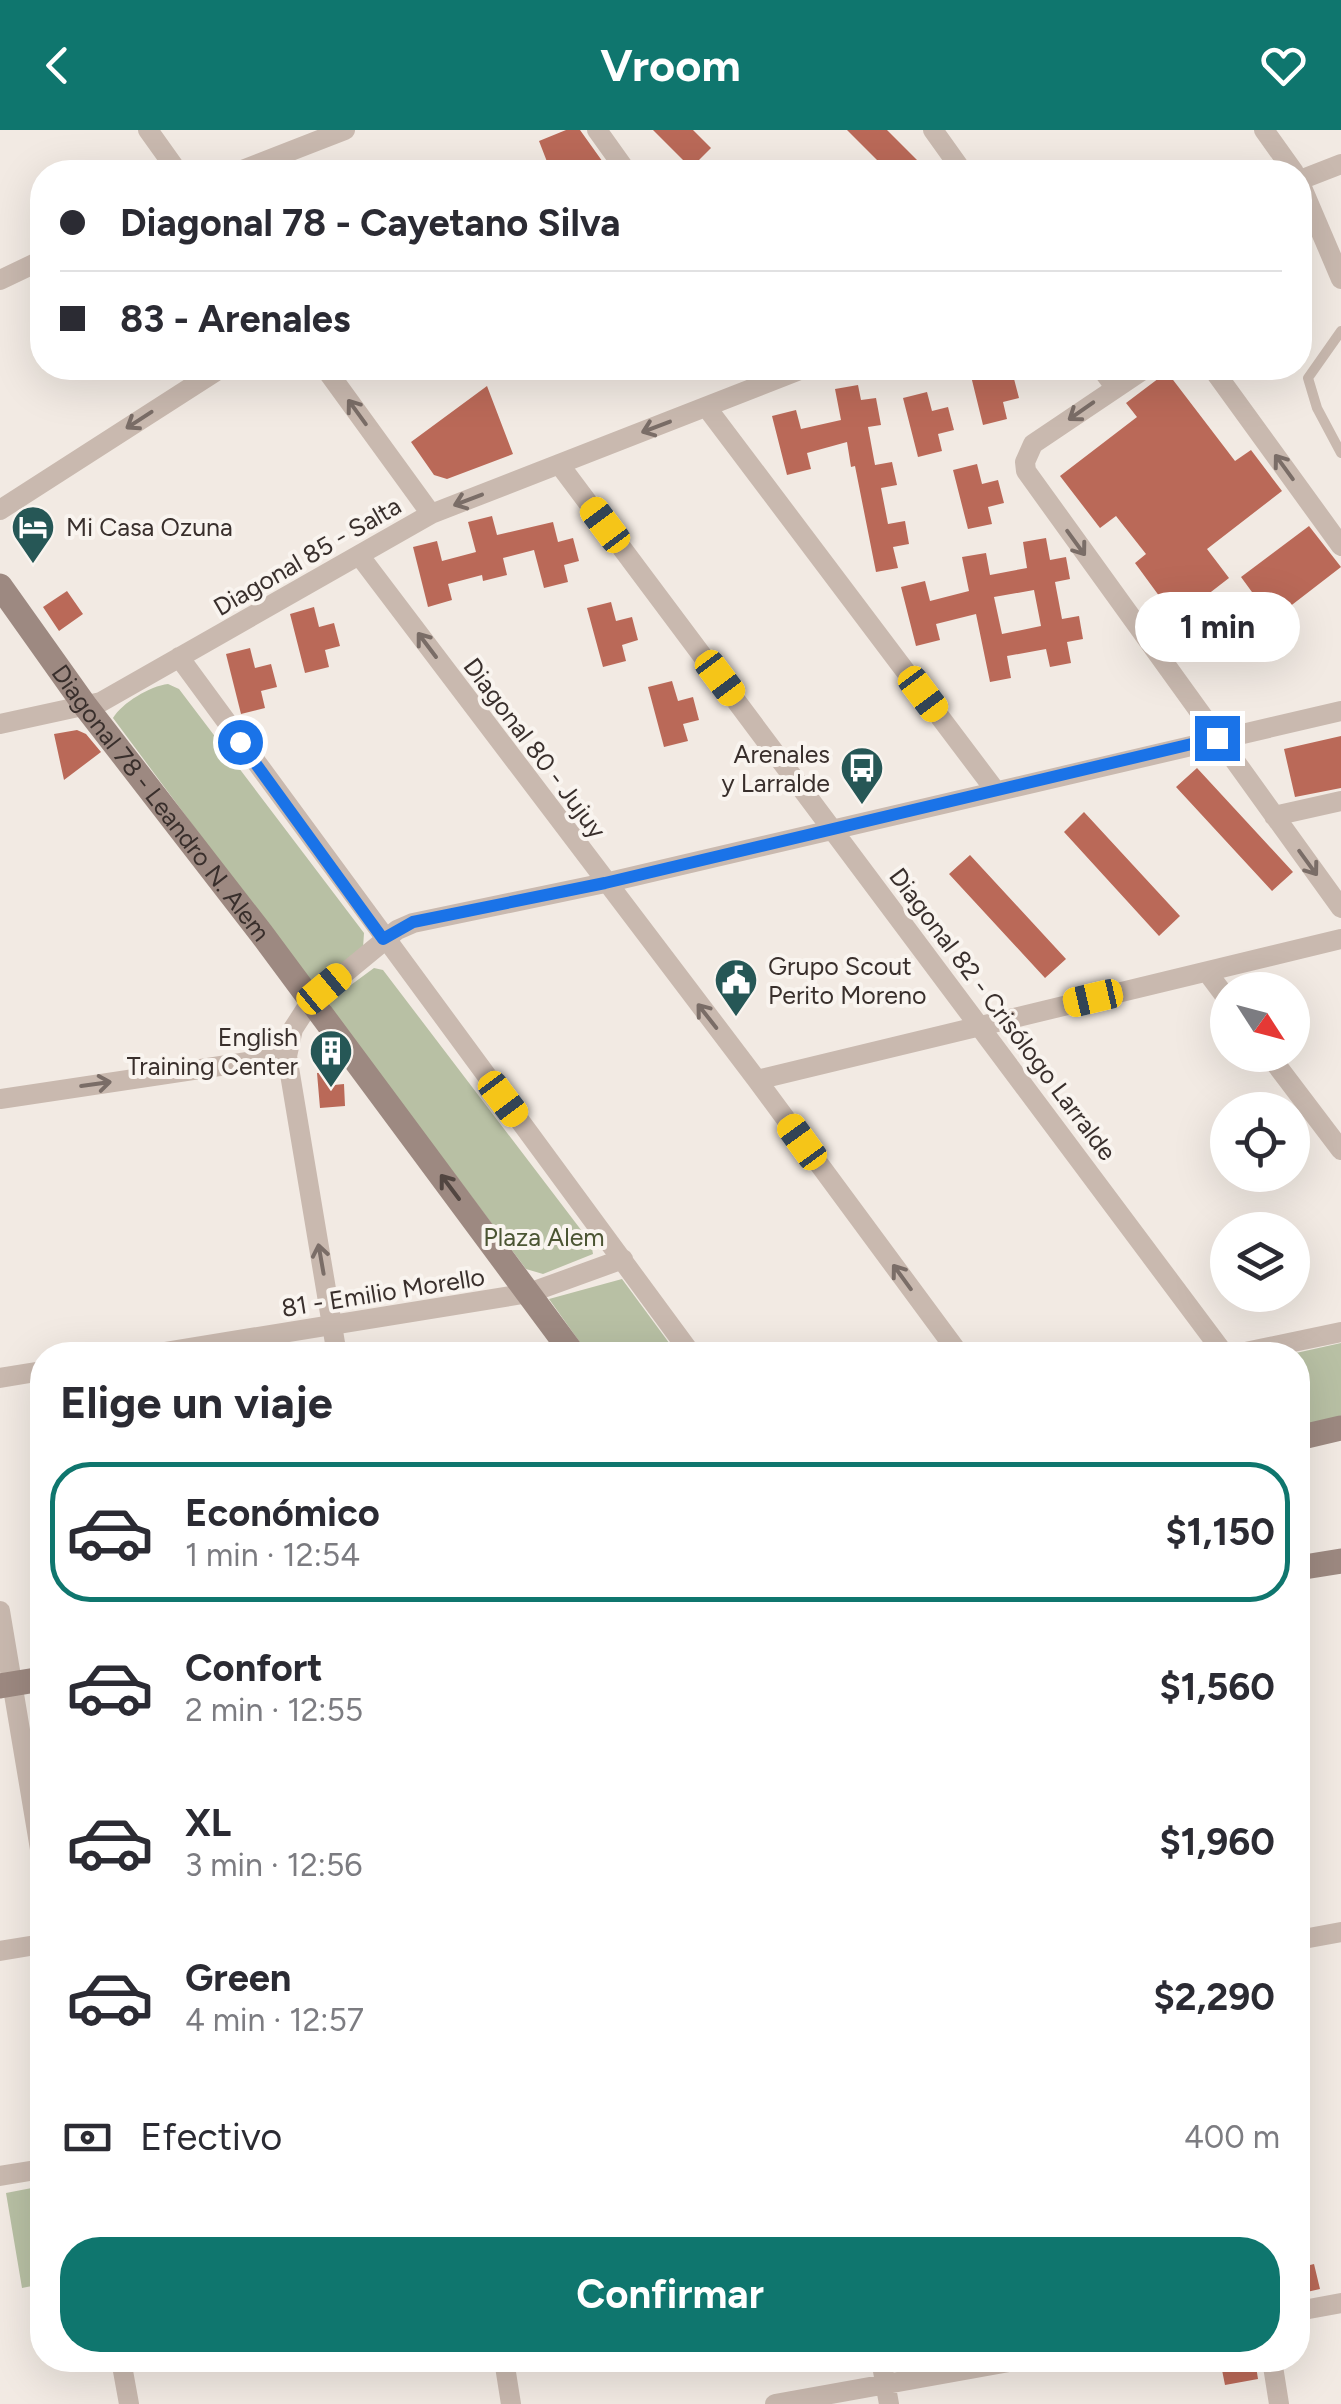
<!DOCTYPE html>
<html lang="es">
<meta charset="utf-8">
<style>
body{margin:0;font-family:Figtree,sans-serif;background:#f2f2f3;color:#2b2b33;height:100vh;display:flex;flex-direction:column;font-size:38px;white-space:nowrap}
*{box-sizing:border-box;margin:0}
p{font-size:32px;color:#7c7c81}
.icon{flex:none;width:55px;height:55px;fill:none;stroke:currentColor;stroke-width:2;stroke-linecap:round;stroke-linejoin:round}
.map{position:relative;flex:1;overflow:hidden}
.side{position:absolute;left:30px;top:1212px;width:1280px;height:1030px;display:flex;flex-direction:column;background:#fff;border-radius:40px;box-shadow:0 10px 40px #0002}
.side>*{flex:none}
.guide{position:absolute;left:30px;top:30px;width:1282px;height:220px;border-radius:40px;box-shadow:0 10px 40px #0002;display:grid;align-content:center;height:220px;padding:0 30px;background:#fff}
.needle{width:65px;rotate:126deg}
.buttons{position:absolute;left:1210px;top:842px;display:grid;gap:20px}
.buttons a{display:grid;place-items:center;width:100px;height:100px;border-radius:50%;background:#fff;box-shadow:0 10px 40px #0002;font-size:50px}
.end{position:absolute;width:45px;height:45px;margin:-22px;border:12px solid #1a73e8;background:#fff;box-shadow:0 0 0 5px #fff}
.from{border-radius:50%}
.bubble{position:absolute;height:70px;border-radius:35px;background:#fff;box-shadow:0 10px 40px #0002;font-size:32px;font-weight:700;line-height:70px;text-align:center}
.car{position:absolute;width:30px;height:60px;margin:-30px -15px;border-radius:12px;box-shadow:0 0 8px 2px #0007;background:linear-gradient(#f5c518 24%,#345 0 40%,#f5c518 0 76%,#345 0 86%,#f5c518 0)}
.guide b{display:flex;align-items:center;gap:35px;height:95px;font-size:38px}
.guide b+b{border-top:2px solid #e1e1e2}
.guide i{width:25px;height:25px;background:#2b2b33}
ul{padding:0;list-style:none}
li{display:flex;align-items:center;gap:30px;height:140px;margin:0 20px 15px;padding:0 10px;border:5px solid transparent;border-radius:40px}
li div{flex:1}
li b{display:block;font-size:38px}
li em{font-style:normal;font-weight:700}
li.current{border-color:#0f766e}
li>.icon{width:90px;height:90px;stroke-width:1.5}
h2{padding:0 30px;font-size:45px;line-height:120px}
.pay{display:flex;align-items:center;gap:25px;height:110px;padding:0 30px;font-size:38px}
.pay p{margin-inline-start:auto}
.button{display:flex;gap:20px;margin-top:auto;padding:20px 30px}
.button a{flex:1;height:115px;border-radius:40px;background:#0f766e;color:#fff;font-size:40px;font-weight:700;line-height:115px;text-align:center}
header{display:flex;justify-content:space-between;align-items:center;height:130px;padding:0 30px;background:#0f766e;color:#fff;font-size:45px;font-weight:700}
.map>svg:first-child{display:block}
.green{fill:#b8c0a4}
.building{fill:#ba6958;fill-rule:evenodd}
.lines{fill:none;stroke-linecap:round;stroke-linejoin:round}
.lane{stroke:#c9b9af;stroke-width:10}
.street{stroke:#c9b9af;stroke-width:20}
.secondary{stroke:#9d8981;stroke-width:25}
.oneway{stroke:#7a6d67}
.oneway2{stroke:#524641}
.route{stroke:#1a73e8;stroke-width:12}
.labels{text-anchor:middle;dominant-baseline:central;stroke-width:8;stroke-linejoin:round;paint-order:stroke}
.poi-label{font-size:25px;fill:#392f2c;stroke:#f9f4ef;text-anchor:start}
.street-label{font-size:25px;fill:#392f2c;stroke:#f9f4ef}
.park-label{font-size:25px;fill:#4b5533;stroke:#f9f4ef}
</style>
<header><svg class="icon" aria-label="back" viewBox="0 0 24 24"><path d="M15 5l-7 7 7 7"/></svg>Vroom<svg class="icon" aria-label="heart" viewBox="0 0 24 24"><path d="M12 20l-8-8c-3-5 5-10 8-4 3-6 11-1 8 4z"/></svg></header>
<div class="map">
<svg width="1341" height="2274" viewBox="0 0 1341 2274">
<rect width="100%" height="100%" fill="#f2eae3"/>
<path class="green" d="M168,554L179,559L364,803L363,818L321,852L308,850L113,588C122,573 150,556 168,554Z
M374,838L383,840L591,1113L593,1124L543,1144L526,1139L332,881L329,871Z
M622,1149L678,1225H589L549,1169Z
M1341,1213V1290L1298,1300V1225H1287Z
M42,2056V2154L22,2158L6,2063Z"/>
<path class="building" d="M566,0H580L610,42H551L539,11Z
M653,0H693L711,18L691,38Z
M847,0H887L929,42H889Z
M969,238H994L997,249L1013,245L1019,268L1003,272L1007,289L983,295Z
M1167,242L1235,331L1251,320L1282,361L1207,419L1229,448L1176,489L1135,433L1146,424L1116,386L1100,398L1060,346L1137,287L1126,273Z
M858,255L861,270L876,268L881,295L868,297L875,335L892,332L897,355L881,358L888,394L905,391L909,414L893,417L898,438L876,442L855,336L851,337L847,312L807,323L811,339L787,345L772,286L796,280L801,299L841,290L835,259Z
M487,256L513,324L447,349L434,345L411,312Z
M927,262L932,281L948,277L954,300L938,304L942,321L918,327L903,268Z
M977,334L982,354L998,350L1004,373L988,377L992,394L968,399L953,340Z
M492,386L497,405L553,392L558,412L573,408L579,431L564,435L568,452L544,458L534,420L503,428L507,445L483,451L482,445L448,454L452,470L428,477L413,417L437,411L442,431L476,422L468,392Z
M1309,396L1341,437L1284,481L1268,484L1241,447Z
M1046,408L1050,430L1066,427L1070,449L1055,452L1062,489L1079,486L1083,509L1067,512L1071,533L1050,537L1046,519L1007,526L1011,548L990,552L976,484L936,494L940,510L916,516L901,457L925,451L930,471L969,461L962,427L986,423L990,445L1027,438L1023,412ZM1034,460L1041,496L1002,504L994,467Z
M67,461L83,484L59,501L43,477Z
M611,472L616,491L632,487L638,510L622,515L626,531L603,537L587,478Z
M314,477L319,497L334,493L340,516L325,520L329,537L305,543L290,484Z
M250,518L255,538L271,534L277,557L261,561L265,578L241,584L226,524Z
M672,551L678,571L693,567L699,590L683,594L688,611L664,617L648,557Z
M77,600L86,604L101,622L64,650L54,604Z
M1341,606V658L1295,667L1284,619Z
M1197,638L1293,742L1272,761L1176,657Z
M1084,682L1180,786L1159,806L1064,702Z
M970,725L1066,829L1045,848L949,744Z
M333,942L334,955L344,954L345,976L320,978L317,943Z
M1314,2134L1320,2159L1298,2164V2138Z
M1220,2230H1255L1258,2249L1225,2255Z"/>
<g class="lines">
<path class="lane" d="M1341,201L1308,248L1317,278L1341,323"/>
<path class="street" d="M148,0L178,42
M597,0L627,42
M933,0L963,42
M1264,0L1294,42
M237,42L345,0
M1300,50L1341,34
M1300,53L1341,149
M0,150L42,130
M325,238L431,384
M1101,238L1115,257
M1146,238L1033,314L1025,332L1026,341L1341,778
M1212,238L1341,416
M707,278L995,660
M559,334L1225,1225
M0,380L221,238
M359,425L757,950L960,1225
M179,527L692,1225
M0,594L101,572L431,384L805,238
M1274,686L1341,671
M1207,842L1228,870
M1269,925L1341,1020
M757,950L1341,809
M0,969L287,926
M146,1225L529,1163L623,1129
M337,1225L287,926L293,899L311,871L397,800L413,793L605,753L1341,581
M1231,1225L1341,1202
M0,1248L42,1241
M0,1481L42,1731
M1298,1810L1341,1802
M0,1821L42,1814
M0,2046L42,2039
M1298,2181L1341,2173
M121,2230L129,2274
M504,2230L511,2274
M881,2230L889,2274
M1272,2230L1279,2274
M775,2274L1020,2230"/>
<g class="secondary">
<path id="s1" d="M0,456L86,577L261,803L574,1225"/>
<path d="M1298,1308L1341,1298"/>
<path d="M1298,1438L1341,1431"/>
<path d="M0,1556L42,1549"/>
</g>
</g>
<defs><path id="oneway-shaft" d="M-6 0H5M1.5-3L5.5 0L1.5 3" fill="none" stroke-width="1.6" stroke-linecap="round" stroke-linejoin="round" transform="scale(2.5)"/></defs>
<g class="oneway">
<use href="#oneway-shaft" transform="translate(1081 281) rotate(145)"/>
<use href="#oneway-shaft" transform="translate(357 282) rotate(-126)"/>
<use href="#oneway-shaft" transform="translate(139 290) rotate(147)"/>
<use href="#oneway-shaft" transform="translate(656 297) rotate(159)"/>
<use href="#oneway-shaft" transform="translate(1284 337) rotate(-126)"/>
<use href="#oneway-shaft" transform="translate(468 370) rotate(159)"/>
<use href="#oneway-shaft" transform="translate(1076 413) rotate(54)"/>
<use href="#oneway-shaft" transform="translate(427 515) rotate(-127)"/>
<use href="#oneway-shaft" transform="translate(1308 733) rotate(54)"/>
<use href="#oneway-shaft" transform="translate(707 886) rotate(-128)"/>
<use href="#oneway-shaft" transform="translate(96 954) rotate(-8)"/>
<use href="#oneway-shaft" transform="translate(321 1129) rotate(-100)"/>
<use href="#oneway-shaft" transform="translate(902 1147) rotate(-126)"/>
</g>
<use class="oneway2" href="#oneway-shaft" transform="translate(450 1057) rotate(-127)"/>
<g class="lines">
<path class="route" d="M240,612L383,809L413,792L605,753L1217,608"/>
</g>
<defs>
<g id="hotel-pin" transform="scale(2.25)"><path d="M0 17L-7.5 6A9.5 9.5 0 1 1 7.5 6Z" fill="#265756" stroke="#f9f4ef"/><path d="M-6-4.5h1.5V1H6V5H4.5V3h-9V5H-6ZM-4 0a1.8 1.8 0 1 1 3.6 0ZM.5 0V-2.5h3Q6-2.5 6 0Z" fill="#fff"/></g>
<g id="bus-pin" transform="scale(2.25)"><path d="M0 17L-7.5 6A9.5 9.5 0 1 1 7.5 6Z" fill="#265756" stroke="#f9f4ef"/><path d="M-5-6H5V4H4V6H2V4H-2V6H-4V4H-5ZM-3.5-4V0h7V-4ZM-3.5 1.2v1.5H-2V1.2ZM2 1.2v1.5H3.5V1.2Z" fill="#fff"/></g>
<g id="civic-pin" transform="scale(2.25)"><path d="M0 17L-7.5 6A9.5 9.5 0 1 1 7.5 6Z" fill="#265756" stroke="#f9f4ef"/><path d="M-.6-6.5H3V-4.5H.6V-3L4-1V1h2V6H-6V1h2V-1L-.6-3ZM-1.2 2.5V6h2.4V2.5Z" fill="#fff"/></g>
<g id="building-pin" transform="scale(2.25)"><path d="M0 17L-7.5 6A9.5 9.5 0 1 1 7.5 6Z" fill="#265756" stroke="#f9f4ef"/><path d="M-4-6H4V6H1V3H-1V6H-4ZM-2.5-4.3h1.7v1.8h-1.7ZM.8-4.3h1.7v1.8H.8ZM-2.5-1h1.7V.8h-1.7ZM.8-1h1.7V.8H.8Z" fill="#fff"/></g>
</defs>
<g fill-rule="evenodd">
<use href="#hotel-pin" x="33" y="397"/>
<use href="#bus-pin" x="862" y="638"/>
<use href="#civic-pin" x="736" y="850"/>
<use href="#building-pin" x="331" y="921"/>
</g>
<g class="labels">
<g class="poi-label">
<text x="66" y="397">Mi Casa Ozuna</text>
<text x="830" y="624" text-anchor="end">Arenales<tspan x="830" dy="29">y Larralde</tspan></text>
<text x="768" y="836">Grupo Scout<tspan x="768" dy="29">Perito Moreno</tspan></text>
<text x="298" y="907" text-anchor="end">English<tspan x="298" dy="29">Training Center</tspan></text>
</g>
<g class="street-label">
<text transform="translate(307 426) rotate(-30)">Diagonal 85 - Salta</text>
<text transform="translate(535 618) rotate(53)">Diagonal 80 - Jujuy</text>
<text stroke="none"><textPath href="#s1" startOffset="270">Diagonal 78 - Leandro N. Alem</textPath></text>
<text transform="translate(1003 884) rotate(53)">Diagonal 82 - Crisólogo Larralde</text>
<text transform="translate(383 1162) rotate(-9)">81 - Emilio Morello</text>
</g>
<g class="park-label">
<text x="544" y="1107">Plaza Alem</text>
</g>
</g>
</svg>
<div class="buttons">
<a><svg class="needle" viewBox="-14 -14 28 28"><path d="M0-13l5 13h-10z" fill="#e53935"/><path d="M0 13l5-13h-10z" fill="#7c7c81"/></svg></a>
<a><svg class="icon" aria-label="locate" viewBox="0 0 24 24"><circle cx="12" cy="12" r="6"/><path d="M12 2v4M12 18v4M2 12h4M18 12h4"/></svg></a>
<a><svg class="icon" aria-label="layers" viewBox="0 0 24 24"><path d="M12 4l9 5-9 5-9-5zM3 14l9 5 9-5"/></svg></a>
</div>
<i class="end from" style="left:240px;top:612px"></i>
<i class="end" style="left:1217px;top:608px"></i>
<div class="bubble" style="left:1135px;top:462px;width:165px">1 min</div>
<i class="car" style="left:605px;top:395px;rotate:323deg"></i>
<i class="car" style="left:720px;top:548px;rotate:143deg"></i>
<i class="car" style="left:923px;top:564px;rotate:143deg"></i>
<i class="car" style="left:324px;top:859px;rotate:50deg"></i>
<i class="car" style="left:1093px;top:868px;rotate:257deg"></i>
<i class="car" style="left:503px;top:969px;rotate:143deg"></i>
<i class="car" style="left:802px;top:1012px;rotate:324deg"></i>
<div class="guide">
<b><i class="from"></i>Diagonal 78 - Cayetano Silva</b>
<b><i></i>83 - Arenales</b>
</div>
<section class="side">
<h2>Elige un viaje</h2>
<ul>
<li class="current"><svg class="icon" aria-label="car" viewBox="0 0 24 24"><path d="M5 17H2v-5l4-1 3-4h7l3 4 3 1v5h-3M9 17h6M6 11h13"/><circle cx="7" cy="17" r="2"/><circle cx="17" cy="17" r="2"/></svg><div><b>Económico</b><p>1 min · 12:54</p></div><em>$1,150</em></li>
<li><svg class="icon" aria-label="car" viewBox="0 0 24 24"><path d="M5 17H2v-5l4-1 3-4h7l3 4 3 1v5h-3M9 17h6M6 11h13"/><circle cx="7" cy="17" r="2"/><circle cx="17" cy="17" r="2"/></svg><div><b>Confort</b><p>2 min · 12:55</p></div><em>$1,560</em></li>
<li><svg class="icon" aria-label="car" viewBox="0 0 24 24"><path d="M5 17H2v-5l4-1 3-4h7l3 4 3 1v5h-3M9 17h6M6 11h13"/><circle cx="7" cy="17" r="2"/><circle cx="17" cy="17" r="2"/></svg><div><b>XL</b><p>3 min · 12:56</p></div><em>$1,960</em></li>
<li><svg class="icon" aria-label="car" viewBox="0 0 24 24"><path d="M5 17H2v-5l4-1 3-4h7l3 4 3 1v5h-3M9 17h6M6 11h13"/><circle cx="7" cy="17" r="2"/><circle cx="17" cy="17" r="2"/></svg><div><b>Green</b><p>4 min · 12:57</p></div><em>$2,290</em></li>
</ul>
<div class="pay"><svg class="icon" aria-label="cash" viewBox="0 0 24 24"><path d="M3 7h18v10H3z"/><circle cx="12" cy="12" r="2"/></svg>Efectivo<p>400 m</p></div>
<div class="button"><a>Confirmar</a></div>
</section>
</div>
